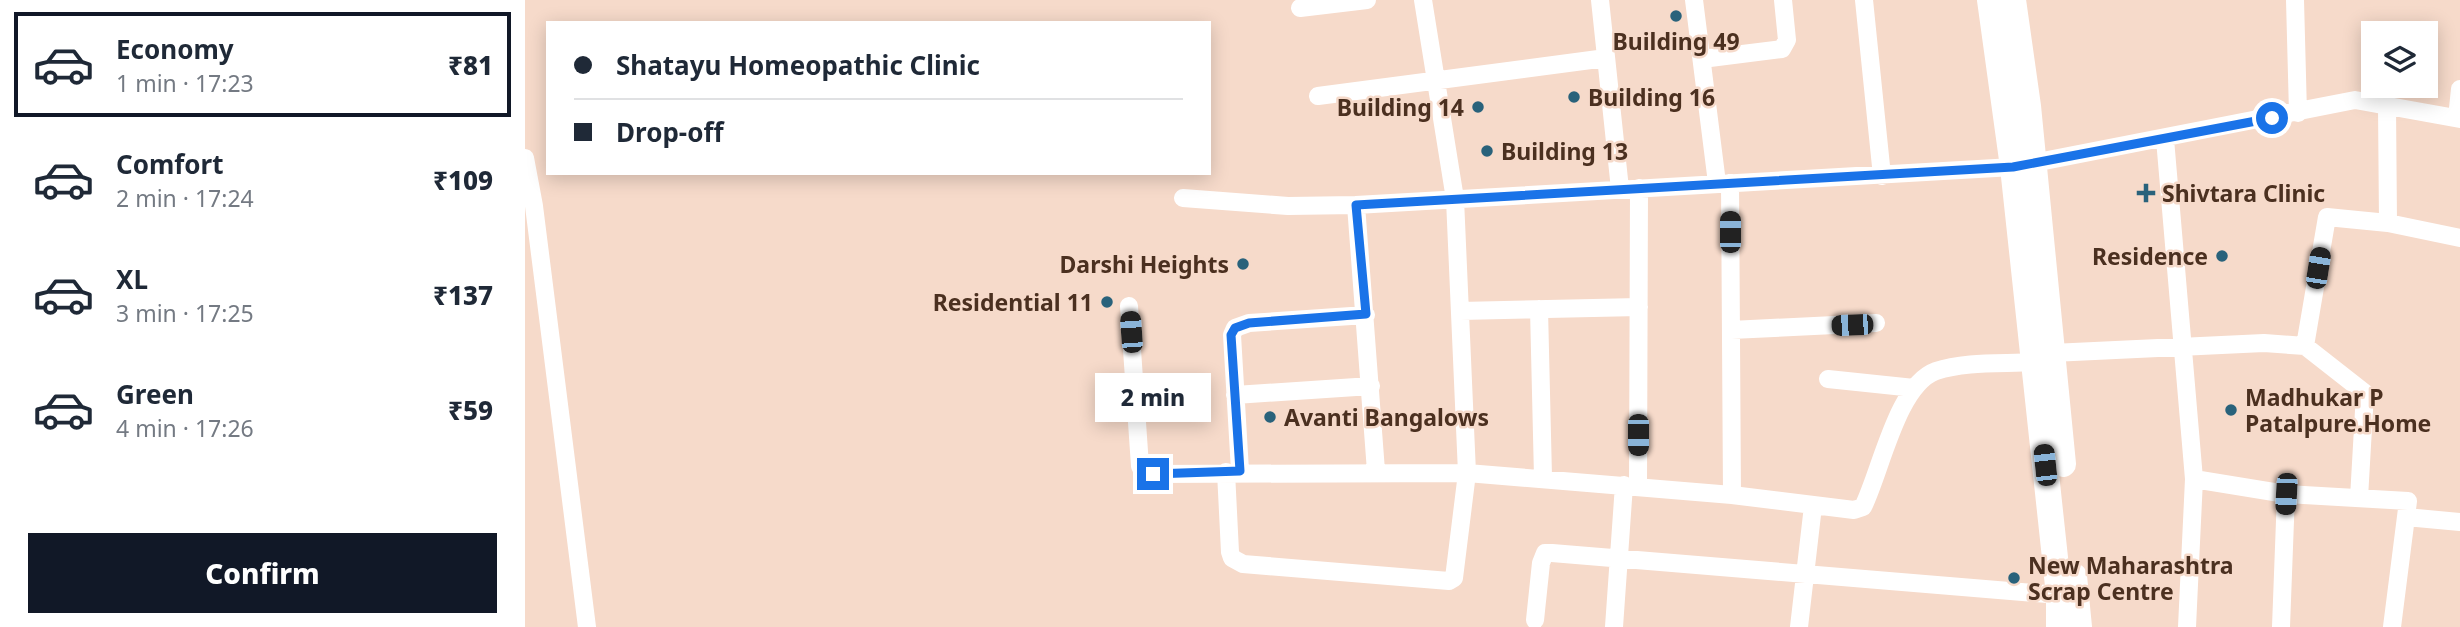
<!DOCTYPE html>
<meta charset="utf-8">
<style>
body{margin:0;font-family:"Noto Sans",sans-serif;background:#f6f6f7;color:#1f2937;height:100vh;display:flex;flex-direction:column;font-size:26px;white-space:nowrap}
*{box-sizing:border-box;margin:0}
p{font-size:23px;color:#747a83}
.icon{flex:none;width:38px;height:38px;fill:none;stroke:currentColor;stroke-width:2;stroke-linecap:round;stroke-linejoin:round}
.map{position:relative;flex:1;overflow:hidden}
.side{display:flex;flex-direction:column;background:#fff;width:525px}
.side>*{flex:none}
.top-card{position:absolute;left:21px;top:21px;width:665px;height:154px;border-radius:0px;box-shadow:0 4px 18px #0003;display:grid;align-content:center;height:154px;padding:0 28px;background:#fff}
.buttons{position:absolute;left:1836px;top:21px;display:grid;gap:14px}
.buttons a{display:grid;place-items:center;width:77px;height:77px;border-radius:0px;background:#fff;box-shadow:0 4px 18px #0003;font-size:35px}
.end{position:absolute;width:32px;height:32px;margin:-16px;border:9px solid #1a73e8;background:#fff;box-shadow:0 0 0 4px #fff}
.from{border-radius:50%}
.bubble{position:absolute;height:49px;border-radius:0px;background:#fff;box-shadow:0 4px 18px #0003;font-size:23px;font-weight:800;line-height:49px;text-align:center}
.car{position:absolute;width:21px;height:42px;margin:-21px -10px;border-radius:9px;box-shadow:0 0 5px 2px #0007;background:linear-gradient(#222 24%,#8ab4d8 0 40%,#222 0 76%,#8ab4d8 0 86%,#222 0)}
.top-card b{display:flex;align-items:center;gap:24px;height:66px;font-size:26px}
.top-card b+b{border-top:2px solid #e0e1e3}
.top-card i{width:18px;height:18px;background:#1f2937}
ul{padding:12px 0 0;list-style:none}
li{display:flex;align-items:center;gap:21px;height:105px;margin:0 14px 10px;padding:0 14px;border:4px solid transparent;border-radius:0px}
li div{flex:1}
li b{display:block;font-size:26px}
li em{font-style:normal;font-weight:800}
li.on{border-color:#111827}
li>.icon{width:63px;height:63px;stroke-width:1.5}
.primary-button{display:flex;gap:14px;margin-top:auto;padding:14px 28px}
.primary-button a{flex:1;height:80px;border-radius:0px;background:#111827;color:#fff;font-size:28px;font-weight:800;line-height:80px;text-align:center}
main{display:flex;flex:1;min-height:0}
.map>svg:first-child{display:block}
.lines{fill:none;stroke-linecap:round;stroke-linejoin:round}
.minor{stroke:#fff;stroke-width:18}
.primary{stroke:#fff;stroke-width:26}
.route{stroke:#1a73e8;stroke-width:9}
.poi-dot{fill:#29627b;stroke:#f6daca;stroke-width:2.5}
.labels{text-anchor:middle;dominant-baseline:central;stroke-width:5;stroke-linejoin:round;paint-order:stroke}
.poi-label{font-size:23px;font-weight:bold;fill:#4b3020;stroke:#f6daca;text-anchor:start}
</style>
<main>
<section class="side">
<ul>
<li class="on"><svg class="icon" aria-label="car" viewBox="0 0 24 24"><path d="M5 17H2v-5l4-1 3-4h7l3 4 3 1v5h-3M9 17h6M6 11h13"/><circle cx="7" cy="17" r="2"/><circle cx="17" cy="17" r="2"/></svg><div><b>Economy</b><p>1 min · 17:23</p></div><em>₹81</em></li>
<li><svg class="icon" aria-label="car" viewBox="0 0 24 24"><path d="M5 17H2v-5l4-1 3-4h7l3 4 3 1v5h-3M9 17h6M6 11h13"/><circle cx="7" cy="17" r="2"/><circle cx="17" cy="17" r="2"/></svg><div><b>Comfort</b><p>2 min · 17:24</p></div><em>₹109</em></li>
<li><svg class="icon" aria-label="car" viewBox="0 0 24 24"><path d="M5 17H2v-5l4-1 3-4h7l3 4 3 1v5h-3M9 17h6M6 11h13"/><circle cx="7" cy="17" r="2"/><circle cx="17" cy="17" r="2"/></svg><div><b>XL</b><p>3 min · 17:25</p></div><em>₹137</em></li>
<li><svg class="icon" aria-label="car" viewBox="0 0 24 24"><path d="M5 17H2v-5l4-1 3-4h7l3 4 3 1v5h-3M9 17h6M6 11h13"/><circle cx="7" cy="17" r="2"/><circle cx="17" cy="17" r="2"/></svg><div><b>Green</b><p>4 min · 17:26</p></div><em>₹59</em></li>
</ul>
<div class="primary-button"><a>Confirm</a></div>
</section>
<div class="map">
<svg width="1935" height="627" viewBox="0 0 1935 627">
<rect width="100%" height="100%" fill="#f6daca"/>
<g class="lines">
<path class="minor" d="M1075,0L1095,189
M1169,0L1192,183
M1339,0L1357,176
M1770,0L1773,113
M775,8L842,0
M1177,59L1257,49L1262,40L1258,0
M793,96L1081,58
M1932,118L1935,89
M1640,139L1669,479L1662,627
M0,158L9,206L62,627
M1205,183L1207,495
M658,198L763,206L831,205L1488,167L1830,100L1935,119
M831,205L851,471
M1863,223L1935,238
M604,306L615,466L618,472L628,474L942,473L1207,495L1329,510L1338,507C1356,471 1372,385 1411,371C1440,361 1479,364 1509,362
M1014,309L1018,477
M935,311L1114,307
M1206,330L1351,323
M1780,346L1802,217L1863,223L1862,106
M1527,353L1739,343L1780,346L1840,393L1834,498
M1303,379L1389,388
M710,395L846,386
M715,471L707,335L710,328L724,323L841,315
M701,472L705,552L707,558L718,564L924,581L929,578L942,473L930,199L898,0
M1669,479L1761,494
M1113,486L1114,188
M1881,517L1935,522
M1010,620L1016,563L1020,553H1027L1534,595
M1089,627L1099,485
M1274,627L1288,506
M1756,627L1761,494L1883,501L1867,627"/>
<path class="primary" d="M1465,0L1488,167L1534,595V627
M1488,0L1503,106L1538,464
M1549,576L1554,627"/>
</g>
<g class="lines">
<path class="route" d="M628,474L715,471L706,335L710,328L724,323L841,314L831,205L1488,167L1747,118"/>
</g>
<g class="poi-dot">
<circle cx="1151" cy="16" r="7"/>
<circle cx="1049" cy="97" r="7"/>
<circle cx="953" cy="107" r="7"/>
<circle cx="962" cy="151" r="7"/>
<path d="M1617.5 182.5h7v7h7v7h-7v7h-7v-7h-7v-7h7z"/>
<circle cx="1697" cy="256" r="7"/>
<circle cx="718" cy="264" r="7"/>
<circle cx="582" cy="302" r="7"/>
<circle cx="1706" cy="410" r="7"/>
<circle cx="745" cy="417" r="7"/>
<circle cx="1489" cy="578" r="7"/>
</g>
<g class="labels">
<g class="poi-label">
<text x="1151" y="41" text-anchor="middle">Building 49</text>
<text x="1063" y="97">Building 16</text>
<text x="939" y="107" text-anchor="end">Building 14</text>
<text x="976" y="151">Building 13</text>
<text x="1637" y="193">Shivtara Clinic</text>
<text x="1683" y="256" text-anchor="end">Residence</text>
<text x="704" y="264" text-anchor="end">Darshi Heights</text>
<text x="568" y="302" text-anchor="end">Residential 11</text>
<text x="1720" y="397">Madhukar P<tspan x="1720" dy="26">Patalpure.Home</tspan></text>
<text x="759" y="417">Avanti Bangalows</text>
<text x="1503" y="565">New Maharashtra<tspan x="1503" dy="26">Scrap Centre</tspan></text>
</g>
</g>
</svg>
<div class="buttons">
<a><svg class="icon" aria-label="layers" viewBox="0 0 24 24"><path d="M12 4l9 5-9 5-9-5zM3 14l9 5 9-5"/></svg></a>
</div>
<i class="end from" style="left:1747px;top:118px"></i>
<i class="end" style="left:628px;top:474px"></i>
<div class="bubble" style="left:570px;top:373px;width:116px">2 min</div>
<i class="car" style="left:1205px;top:232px;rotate:0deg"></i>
<i class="car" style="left:1793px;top:268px;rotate:9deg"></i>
<i class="car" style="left:1327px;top:325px;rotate:268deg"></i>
<i class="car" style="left:606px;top:332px;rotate:356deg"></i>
<i class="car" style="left:1113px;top:435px;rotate:180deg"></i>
<i class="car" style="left:1520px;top:465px;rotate:354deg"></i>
<i class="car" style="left:1761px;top:494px;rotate:183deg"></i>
<div class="top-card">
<b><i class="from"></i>Shatayu Homeopathic Clinic</b>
<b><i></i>Drop-off</b>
</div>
</div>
</main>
